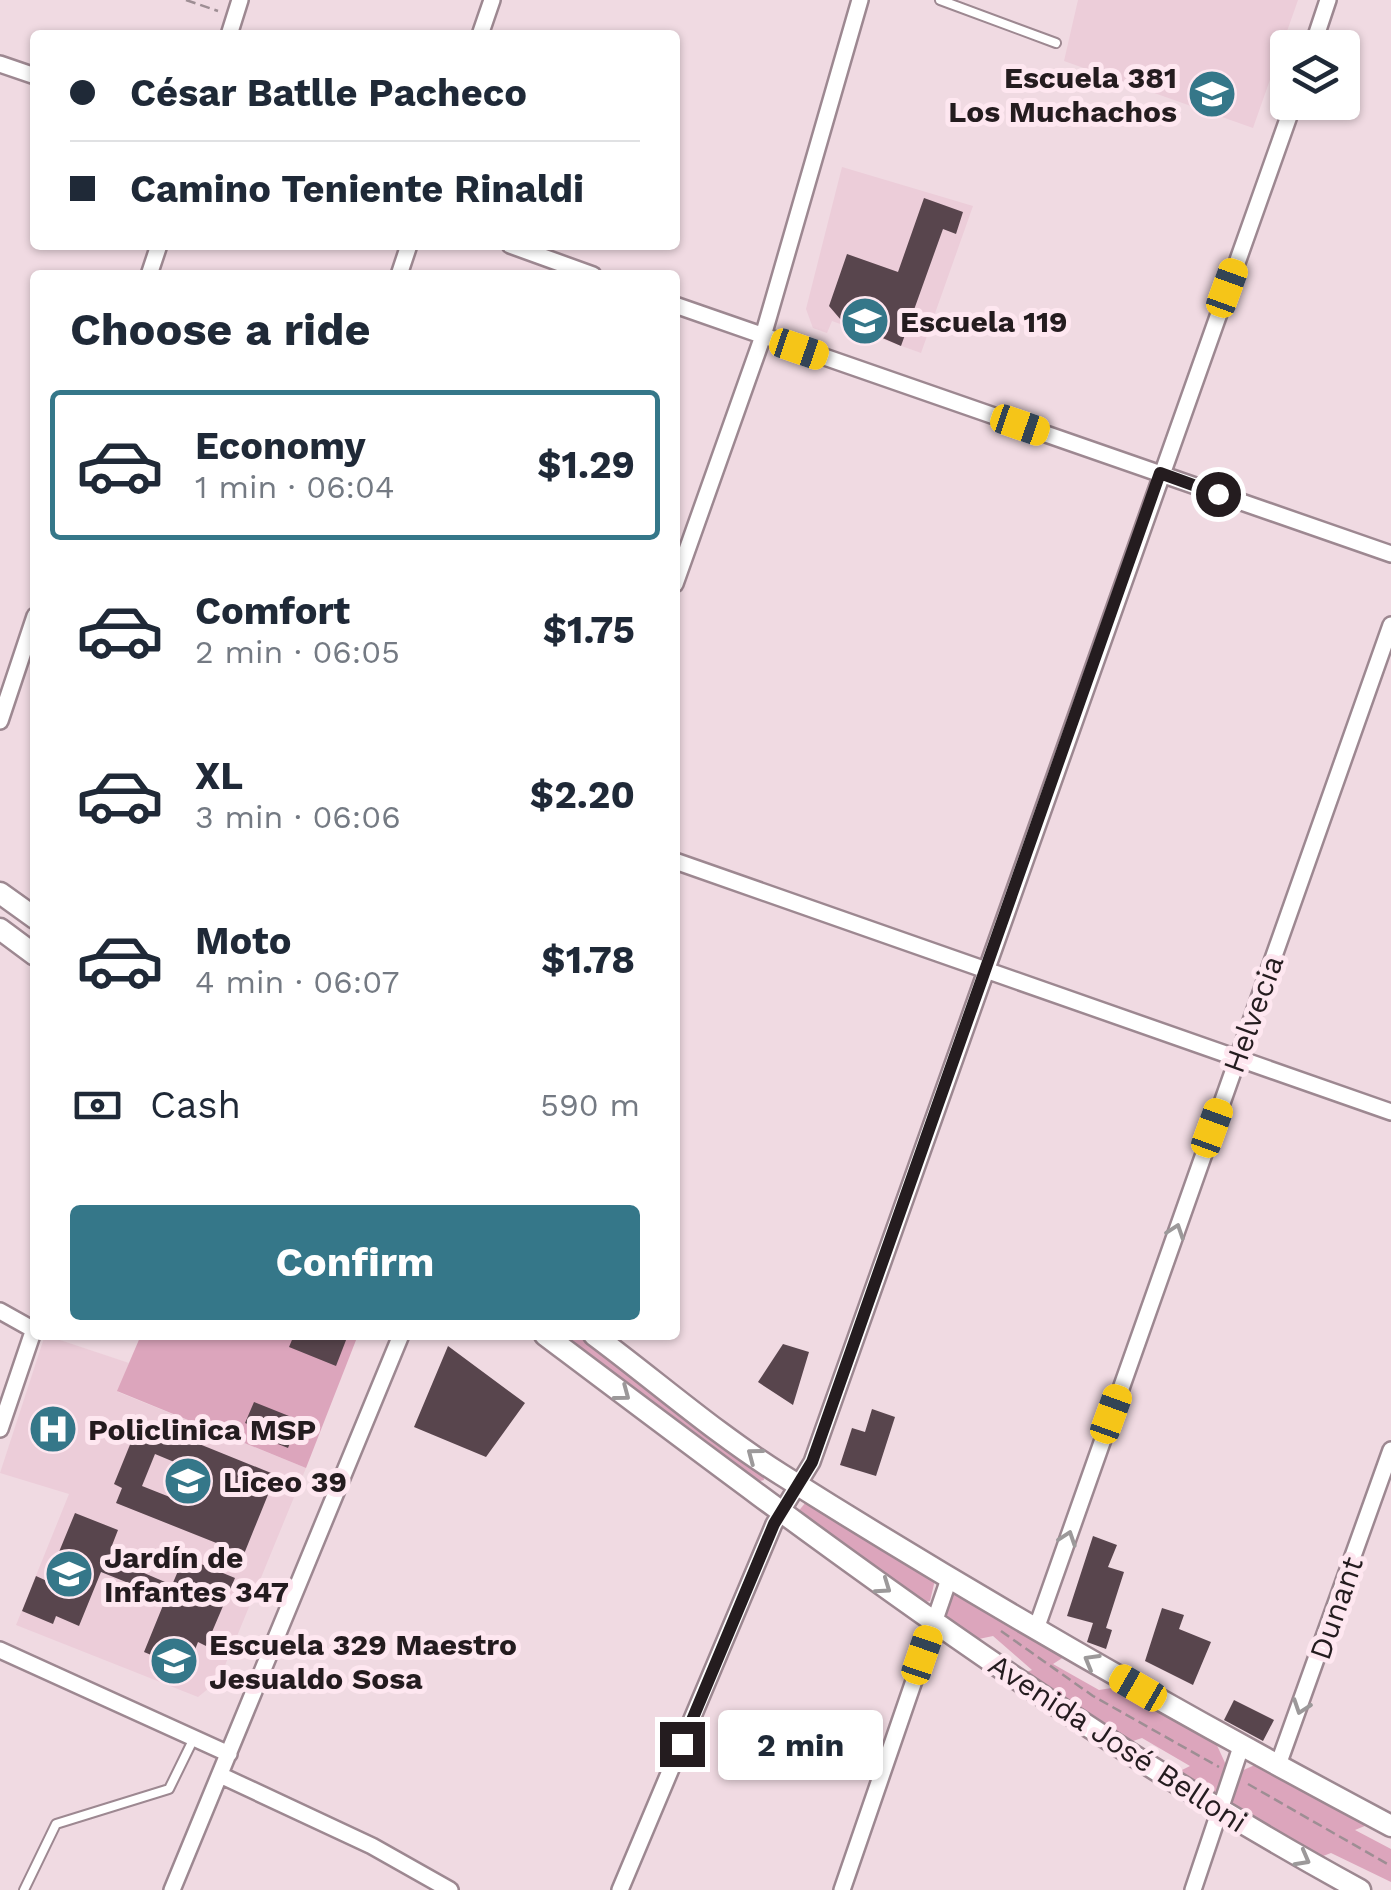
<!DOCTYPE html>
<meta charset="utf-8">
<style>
body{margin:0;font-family:"Work Sans",sans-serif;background:#f2f2f3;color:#1f2937;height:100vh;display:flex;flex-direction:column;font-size:38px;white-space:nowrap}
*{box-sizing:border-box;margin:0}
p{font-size:32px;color:#747a83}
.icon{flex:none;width:55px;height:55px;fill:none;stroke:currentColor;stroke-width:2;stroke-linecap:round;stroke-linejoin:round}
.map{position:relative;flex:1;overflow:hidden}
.sheet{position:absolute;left:30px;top:270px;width:650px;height:1070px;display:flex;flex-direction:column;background:#fff;border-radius:10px;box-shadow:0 2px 8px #0004}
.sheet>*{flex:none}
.guide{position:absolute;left:30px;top:30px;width:650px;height:220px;border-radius:10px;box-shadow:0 2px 8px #0004;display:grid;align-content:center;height:220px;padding:0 40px;background:#fff}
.controls{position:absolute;left:1270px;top:30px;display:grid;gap:20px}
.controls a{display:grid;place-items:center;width:90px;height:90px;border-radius:10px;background:#fff;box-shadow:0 2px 8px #0004;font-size:50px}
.end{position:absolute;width:45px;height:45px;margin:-22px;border:12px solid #241c1f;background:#fff;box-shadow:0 0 0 5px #fff}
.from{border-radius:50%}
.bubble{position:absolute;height:70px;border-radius:10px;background:#fff;box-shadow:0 2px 8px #0004;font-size:32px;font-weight:700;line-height:70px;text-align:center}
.car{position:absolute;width:30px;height:60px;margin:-30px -15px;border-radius:12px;box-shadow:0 0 8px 2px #0007;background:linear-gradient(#f5c518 24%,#345 0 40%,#f5c518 0 76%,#345 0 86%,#f5c518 0)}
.guide b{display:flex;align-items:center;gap:35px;height:95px;font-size:38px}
.guide b+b{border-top:2px solid #e0e1e3}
.guide i{width:25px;height:25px;background:#1f2937}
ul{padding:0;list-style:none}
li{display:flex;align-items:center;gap:30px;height:150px;margin:0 20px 15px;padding:0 20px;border:5px solid transparent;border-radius:10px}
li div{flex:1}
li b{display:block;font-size:38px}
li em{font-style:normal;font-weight:700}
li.selected{border-color:#357789}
li>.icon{width:90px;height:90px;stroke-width:1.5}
h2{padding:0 40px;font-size:45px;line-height:120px}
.pay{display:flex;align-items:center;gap:25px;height:110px;padding:0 40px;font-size:38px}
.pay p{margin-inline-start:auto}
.cta{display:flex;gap:20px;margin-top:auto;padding:20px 40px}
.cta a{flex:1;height:115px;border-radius:10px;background:#357789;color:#fff;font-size:40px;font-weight:700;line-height:115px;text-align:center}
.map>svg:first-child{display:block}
.built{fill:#eccdd9}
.green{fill:#dca5bc}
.building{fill:#58454d;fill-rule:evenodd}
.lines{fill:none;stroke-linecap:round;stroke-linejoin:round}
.lane-casing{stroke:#9d8891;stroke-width:12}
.street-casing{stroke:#9d8891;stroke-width:20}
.secondary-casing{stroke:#9d8891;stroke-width:25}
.path{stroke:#9e8e94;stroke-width:2.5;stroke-dasharray:10 5;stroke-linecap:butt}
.lane{stroke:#fff;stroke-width:8}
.street{stroke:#fff;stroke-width:15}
.secondary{stroke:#fff;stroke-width:20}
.oneway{stroke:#9c999a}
.route{stroke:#241c1f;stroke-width:12}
.labels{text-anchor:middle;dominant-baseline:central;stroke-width:10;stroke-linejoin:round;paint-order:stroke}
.poi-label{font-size:30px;font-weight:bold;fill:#241c1f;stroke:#fee7f0;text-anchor:start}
.street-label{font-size:30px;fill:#241c1f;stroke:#fee7f0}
</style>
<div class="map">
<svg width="1391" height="1890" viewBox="0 0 1391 1890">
<rect width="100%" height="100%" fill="#f0dae2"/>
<path class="built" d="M1078,0H1298L1253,128L1064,61Z
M842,167L973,206L921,353L832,321L827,333L813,328L806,309Z
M45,1335L129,1363L118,1392L306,1468L219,1680L198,1697L16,1625L69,1494L0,1473Z"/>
<path class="green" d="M141,1335H358L306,1468L117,1391Z
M557,1335H581L763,1470L764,1480L756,1482Z
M810,1497L935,1580L930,1601L922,1603L797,1513Z
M957,1592L1067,1655L1053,1664L1099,1690L1118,1687L1215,1741L1226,1765L1217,1791L1212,1794L1174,1774L1190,1766L1142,1738L1124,1744L1019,1675L1032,1670L993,1636L974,1640L946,1621L942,1611L950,1595Z
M1257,1764L1372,1823L1355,1830L1391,1849V1882L1331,1853L1318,1858L1231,1804L1239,1772Z"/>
<path class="building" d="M924,198L963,212L956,234L943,229L901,346L841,320L829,306L847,254L898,272Z
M294,1335H348L336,1366L289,1347Z
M783,1344L809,1352L793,1405L758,1382Z
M448,1346L525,1403L486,1457L414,1427Z
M254,1402L299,1420L288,1448L250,1433L253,1426L245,1423Z
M872,1409L895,1417L876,1476L840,1465L852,1428L865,1432Z
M140,1420L276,1475L244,1554L116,1503L122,1488L114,1484ZM155,1454L203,1474L190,1505L142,1486Z
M75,1513L118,1530L111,1548L127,1554L123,1564L172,1585L184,1557L235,1578L206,1646L198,1642L187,1670L144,1652L166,1598L101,1572L79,1626L56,1616L53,1624L22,1611L36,1576L47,1581Z
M1093,1536L1117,1545L1108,1567L1124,1572L1106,1628L1112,1630L1106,1649L1087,1642L1093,1623L1067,1616Z
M1162,1608L1184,1615L1179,1629L1211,1642L1193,1685L1145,1661Z
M1234,1700L1274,1720L1263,1741L1224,1720Z"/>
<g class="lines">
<g class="lane-casing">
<path id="lane" d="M940,0L1056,43
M24,1890L56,1824L169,1789L194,1738"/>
</g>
<g class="street-casing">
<path id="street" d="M229,35L240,0
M480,35L492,0
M1312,48L1328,0
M0,64L35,76
M510,245L593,275
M149,275L159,245
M399,275L409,245
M675,305L1391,554
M675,584L763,336L860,0
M0,721L35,616
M675,861L1391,1112
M0,1311L34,1330
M0,1429L35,1326
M1036,1629L1391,625
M0,1650L229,1754
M1278,1765L1391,1450
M220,1775L372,1846L450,1890
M172,1890L401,1335
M620,1890L774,1524L812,1462L1294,102
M842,1890L949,1579
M1193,1890L1241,1747"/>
</g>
<g class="secondary-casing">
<path id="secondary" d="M0,893L35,918
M0,929L35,955
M545,1335C808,1533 1070,1732 1360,1890
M594,1335C656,1381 716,1434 782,1475C980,1600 1184,1716 1391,1826"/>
</g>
<path class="path" d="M186,0L218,11
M1001,1631L1093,1696L1219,1767
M1248,1784L1391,1866"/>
<use href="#lane" class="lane"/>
<use href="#street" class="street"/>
<use href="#secondary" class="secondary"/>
</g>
<defs><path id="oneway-chevron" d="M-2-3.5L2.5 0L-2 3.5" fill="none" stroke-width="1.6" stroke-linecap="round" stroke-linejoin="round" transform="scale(2.5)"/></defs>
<g class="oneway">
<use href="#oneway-chevron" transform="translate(1176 1231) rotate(-71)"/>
<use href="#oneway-chevron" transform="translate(623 1394) rotate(37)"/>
<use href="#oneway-chevron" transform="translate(754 1455) rotate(-143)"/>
<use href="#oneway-chevron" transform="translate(1068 1538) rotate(-71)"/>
<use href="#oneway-chevron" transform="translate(884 1587) rotate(35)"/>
<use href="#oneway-chevron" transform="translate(1091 1661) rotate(-150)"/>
<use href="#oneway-chevron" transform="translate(1301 1707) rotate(109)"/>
<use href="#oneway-chevron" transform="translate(1303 1859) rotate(29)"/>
</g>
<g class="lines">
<path class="route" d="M682,1744L774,1524L812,1462L1160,473L1218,494"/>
</g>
<defs>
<g id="school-disc" transform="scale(2.5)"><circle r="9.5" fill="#357789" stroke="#fee7f0"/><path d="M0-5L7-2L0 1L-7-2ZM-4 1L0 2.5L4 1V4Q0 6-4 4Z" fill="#fff"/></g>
<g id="hospital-disc" transform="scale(2.5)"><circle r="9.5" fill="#357789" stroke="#fee7f0"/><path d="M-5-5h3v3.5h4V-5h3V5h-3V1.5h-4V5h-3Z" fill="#fff"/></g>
</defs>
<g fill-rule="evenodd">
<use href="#school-disc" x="1212" y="94"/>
<use href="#school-disc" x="865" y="321"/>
<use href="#hospital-disc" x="53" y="1429"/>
<use href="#school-disc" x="188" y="1481"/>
<use href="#school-disc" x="69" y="1574"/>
<use href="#school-disc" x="174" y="1661"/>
</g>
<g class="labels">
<g class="poi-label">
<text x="1177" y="77" text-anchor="end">Escuela 381<tspan x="1177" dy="34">Los Muchachos</tspan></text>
<text x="900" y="321">Escuela 119</text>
<text x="88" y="1429">Policlinica MSP</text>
<text x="223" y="1481">Liceo 39</text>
<text x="104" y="1557">Jardín de<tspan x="104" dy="34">Infantes 347</tspan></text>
<text x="209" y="1644">Escuela 329 Maestro<tspan x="209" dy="34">Jesualdo Sosa</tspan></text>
</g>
<g class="street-label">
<text transform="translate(1253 1014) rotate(-70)">Helvecia</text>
<text transform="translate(1336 1608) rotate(-71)">Dunant</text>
<text transform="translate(1118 1743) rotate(33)">Avenida José Belloni</text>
</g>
</g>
</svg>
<div class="controls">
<a><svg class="icon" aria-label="layers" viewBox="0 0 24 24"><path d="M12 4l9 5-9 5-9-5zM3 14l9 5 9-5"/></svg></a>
</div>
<i class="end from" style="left:1218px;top:494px"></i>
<i class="end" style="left:682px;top:1744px"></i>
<div class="bubble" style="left:718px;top:1710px;width:165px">2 min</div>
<i class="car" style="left:1227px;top:288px;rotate:20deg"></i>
<i class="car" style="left:799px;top:349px;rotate:109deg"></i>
<i class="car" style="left:1020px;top:425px;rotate:109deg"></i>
<i class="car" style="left:1212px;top:1128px;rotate:20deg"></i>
<i class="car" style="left:1111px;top:1414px;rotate:20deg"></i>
<i class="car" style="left:922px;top:1655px;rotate:19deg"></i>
<i class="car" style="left:1138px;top:1688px;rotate:300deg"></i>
<div class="guide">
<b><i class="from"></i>César Batlle Pacheco</b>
<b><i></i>Camino Teniente Rinaldi</b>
</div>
<section class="sheet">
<h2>Choose a ride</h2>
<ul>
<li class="selected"><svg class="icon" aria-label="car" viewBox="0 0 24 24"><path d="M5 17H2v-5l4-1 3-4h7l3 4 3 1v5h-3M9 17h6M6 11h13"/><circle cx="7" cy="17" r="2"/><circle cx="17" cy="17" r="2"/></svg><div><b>Economy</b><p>1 min · 06:04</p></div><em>$1.29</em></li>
<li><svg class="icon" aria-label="car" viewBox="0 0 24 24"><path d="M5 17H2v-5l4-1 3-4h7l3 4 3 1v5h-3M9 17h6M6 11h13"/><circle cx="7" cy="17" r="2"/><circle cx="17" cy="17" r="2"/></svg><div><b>Comfort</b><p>2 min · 06:05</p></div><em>$1.75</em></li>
<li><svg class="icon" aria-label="car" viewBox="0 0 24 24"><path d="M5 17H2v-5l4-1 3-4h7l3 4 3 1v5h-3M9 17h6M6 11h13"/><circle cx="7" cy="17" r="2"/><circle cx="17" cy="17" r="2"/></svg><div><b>XL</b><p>3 min · 06:06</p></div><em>$2.20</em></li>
<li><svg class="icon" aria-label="car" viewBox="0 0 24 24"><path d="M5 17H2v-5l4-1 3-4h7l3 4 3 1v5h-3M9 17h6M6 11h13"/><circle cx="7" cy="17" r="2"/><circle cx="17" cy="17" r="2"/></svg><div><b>Moto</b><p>4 min · 06:07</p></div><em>$1.78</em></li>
</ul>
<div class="pay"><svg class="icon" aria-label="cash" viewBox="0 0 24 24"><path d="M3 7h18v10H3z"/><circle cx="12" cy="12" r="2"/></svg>Cash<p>590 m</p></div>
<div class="cta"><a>Confirm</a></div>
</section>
</div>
